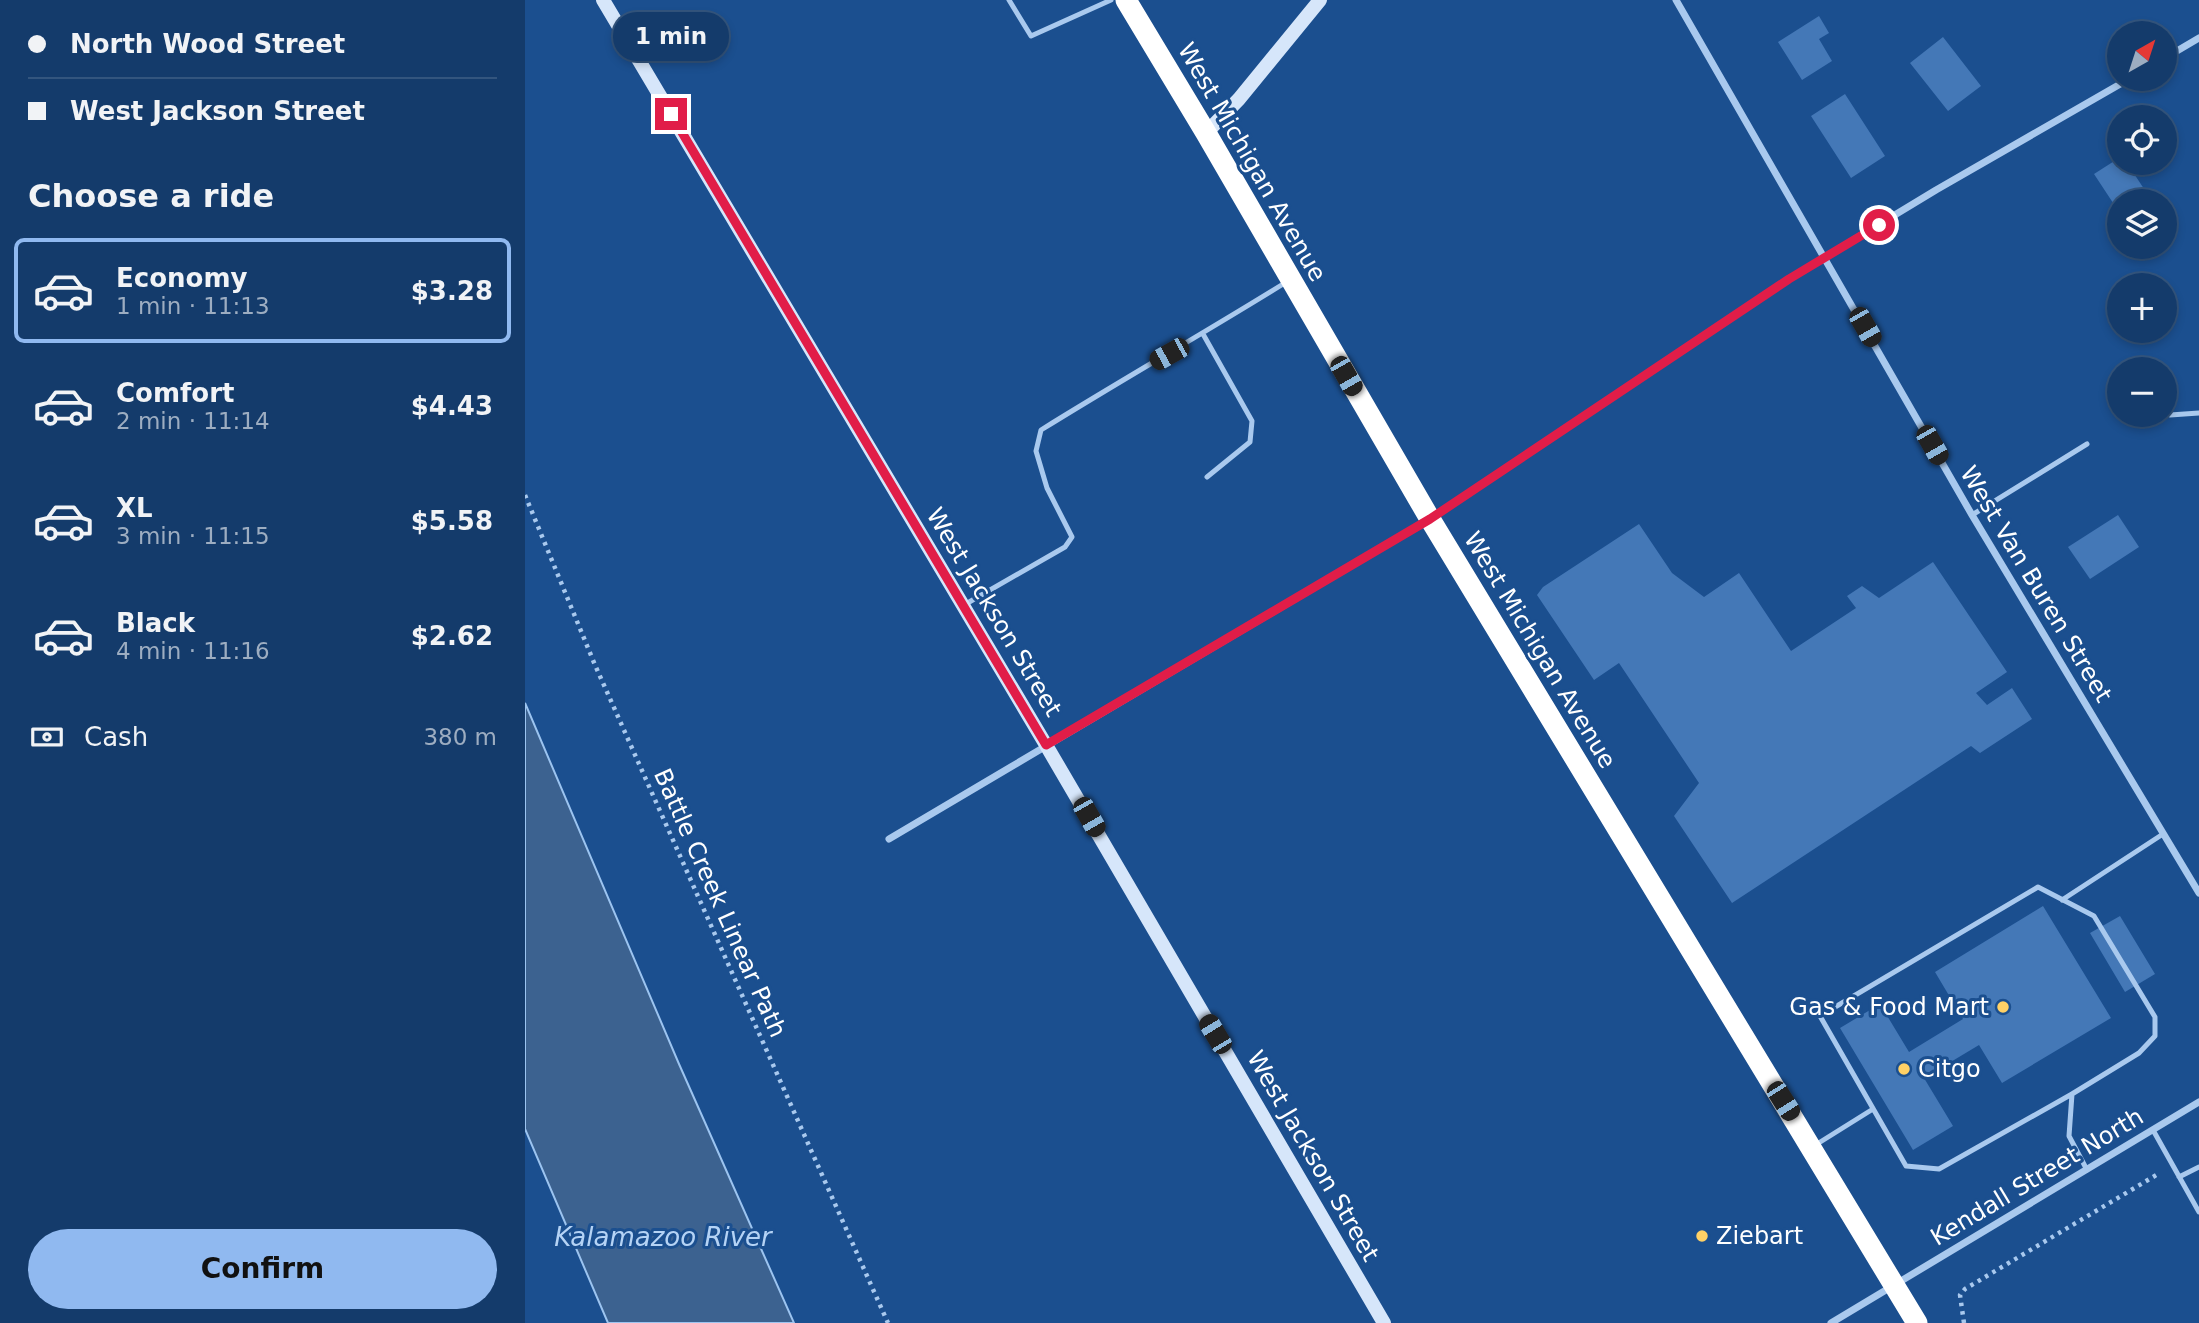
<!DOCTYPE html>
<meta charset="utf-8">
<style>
body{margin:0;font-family:"DejaVu Sans",sans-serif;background:#214673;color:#f1f3f6;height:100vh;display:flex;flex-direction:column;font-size:26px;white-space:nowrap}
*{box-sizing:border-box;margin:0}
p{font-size:23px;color:#9dadc1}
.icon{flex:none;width:38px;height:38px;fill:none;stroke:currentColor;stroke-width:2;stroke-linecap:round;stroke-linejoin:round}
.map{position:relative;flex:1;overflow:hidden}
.details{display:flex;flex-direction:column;background:#143b6b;width:525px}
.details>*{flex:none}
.hud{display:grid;align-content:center;height:154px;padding:0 28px;background:#143b6b}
.needle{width:46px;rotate:39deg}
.tools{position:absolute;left:1582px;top:21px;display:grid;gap:14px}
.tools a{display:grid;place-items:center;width:70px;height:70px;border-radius:50%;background:#143b6b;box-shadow:0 4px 10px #0003,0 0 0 2px #33557e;font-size:35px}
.end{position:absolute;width:32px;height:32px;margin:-16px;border:9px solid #e11d48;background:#fff;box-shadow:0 0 0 4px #fff}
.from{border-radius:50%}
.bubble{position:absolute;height:49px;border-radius:24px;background:#143b6b;box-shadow:0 4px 10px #0003,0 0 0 2px #33557e;font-size:23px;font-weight:600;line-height:49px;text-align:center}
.car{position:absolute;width:21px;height:42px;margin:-21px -10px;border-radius:9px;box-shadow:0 0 5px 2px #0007;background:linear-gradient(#222 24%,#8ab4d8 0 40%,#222 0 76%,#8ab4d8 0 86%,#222 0)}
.hud b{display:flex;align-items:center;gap:24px;height:66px;font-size:26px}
.hud b+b{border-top:2px solid #33557e}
.hud i{width:18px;height:18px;background:#f1f3f6}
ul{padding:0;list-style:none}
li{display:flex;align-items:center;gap:21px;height:105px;margin:0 14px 10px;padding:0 14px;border:4px solid transparent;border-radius:10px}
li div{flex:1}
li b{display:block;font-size:26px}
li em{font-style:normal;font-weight:600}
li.on{border-color:#90b9f0}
li>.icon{width:63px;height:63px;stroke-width:1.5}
h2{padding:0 28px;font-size:32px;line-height:84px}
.pay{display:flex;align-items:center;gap:18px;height:77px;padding:0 28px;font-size:26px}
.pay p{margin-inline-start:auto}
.primary-button{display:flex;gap:14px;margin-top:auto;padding:14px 28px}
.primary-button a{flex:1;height:80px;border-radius:42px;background:#90b9f0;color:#111;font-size:28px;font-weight:600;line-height:80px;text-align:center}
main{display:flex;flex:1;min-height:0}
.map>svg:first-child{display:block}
.water{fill:#3c6290;stroke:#9cc4f0;stroke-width:2}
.building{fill:#4478b7}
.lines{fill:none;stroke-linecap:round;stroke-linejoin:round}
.path{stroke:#a9c9ee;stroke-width:4.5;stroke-dasharray:3.5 5;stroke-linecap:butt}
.lane{stroke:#a9c9ee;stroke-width:5}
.street{stroke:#a9c9ee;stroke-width:7}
.secondary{stroke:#d6e6fa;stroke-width:14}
.highway{stroke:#fff;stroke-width:21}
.route{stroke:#e11d48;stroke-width:9}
.poi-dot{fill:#ffd166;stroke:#1b4f8f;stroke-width:2.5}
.labels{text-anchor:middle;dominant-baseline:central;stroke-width:6;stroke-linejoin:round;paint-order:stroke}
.street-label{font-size:24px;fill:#fff;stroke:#1b4f8f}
.poi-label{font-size:24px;fill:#fff;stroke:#1b4f8f;text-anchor:start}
.water-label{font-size:26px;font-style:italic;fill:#b5d3f5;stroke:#1b4f8f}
</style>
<main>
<section class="details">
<div class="hud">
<b><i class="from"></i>North Wood Street</b>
<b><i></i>West Jackson Street</b>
</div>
<h2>Choose a ride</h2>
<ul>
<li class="on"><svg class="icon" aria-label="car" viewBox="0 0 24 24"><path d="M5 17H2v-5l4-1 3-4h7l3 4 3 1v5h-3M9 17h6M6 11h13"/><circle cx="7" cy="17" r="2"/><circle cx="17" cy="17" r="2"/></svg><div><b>Economy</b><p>1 min · 11:13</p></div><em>$3.28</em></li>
<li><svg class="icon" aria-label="car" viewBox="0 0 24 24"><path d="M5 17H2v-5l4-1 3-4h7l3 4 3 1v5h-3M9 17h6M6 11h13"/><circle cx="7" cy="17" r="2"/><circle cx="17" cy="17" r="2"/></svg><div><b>Comfort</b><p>2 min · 11:14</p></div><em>$4.43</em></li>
<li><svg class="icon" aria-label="car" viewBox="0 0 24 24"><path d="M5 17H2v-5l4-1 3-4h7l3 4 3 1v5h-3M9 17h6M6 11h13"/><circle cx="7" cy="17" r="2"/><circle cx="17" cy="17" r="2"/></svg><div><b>XL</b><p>3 min · 11:15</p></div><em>$5.58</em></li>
<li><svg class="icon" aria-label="car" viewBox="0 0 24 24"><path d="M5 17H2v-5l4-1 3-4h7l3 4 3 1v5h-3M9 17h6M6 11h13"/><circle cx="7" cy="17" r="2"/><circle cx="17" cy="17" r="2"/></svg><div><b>Black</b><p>4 min · 11:16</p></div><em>$2.62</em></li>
</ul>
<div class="pay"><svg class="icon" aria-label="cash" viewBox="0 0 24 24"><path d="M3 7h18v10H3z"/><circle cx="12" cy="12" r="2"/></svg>Cash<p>380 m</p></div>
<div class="primary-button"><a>Confirm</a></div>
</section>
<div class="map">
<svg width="1674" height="1323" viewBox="0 0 1674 1323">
<rect width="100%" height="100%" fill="#1b4f8f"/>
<path class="water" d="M0,703L154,1064L269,1323H83L0,1129Z"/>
<path class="building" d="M1294,16L1304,33L1294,39L1307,61L1277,80L1253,42Z
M1418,37L1456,86L1423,111L1385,63Z
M1320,94L1360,156L1326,178L1286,116Z
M1594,158V163H1602L1625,198L1620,201H1594V212L1569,174Z
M1593,515L1614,547L1565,579L1543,547Z
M1114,524L1147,573L1179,597L1214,573L1266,651L1331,608L1322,596L1337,586L1354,598L1408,562L1482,672L1451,693L1462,705L1487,688L1507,719L1455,753L1446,746L1207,903L1149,816L1174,783L1094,663L1069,680L1012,595L1018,587Z
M1518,906L1586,1018L1477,1083L1454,1045L1399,1078L1428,1126L1388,1150L1315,1028L1355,1004L1384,1052L1438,1019L1410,972Z
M1595,916L1630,974L1600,992L1565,933Z"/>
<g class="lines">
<path class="path" d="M0,495L70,665L363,1323
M1439,1323L1435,1295L1440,1289L1633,1174"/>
<path class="lane" d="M484,0L506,36L586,0
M678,334L727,421L725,442L682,477
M1645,415L1674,413
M1447,515L1562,444
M439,605L540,547L547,537L522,488L511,451L516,430C598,379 681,332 763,281
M1537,900L1638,834
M1547,1094L1414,1169L1381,1166L1295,1016L1513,887L1569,916L1630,1017V1036L1614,1053L1547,1094L1544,1136L1562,1170
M1628,1130L1674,1212
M1292,1144L1348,1109
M1654,1177L1674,1167"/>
<path class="street" d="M1151,0L1447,515L1674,893
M1640,58L1674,38
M364,839L905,519L1264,279L1411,190L1604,79
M1306,1323L1674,1102"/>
<path class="secondary" d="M78,0L521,745L859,1323
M681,133L714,99L795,0"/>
<path class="highway" d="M601,0L681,133L905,519L1392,1323"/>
</g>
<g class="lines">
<path class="route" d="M146,114L521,745L905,519L1264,279L1354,225"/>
</g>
<g class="poi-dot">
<circle cx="1478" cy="1007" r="7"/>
<circle cx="1379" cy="1069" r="7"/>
<circle cx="1177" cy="1236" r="7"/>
</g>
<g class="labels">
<g class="street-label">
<text transform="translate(727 162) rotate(60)">West Michigan Avenue</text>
<text transform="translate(1511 584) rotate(59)">West Van Buren Street</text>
<text transform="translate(469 612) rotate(59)">West Jackson Street</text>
<text transform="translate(1015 650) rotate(59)">West Michigan Avenue</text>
<text transform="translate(195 903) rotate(66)">Battle Creek Linear Path</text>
<text transform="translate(788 1156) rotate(60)">West Jackson Street</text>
<text transform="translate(1512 1177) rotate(-31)">Kendall Street North</text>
</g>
<g class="poi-label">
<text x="1464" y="1007" text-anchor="end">Gas &amp; Food Mart</text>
<text x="1393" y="1069">Citgo</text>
<text x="1191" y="1236">Ziebart</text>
</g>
<g class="water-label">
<text x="138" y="1237">Kalamazoo River</text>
</g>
</g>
</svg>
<div class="tools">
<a><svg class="needle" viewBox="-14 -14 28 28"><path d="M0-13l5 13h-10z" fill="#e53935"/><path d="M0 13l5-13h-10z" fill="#9dadc1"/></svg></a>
<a><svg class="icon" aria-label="locate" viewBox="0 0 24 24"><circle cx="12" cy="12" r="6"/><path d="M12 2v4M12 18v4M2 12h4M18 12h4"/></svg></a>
<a><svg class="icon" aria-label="layers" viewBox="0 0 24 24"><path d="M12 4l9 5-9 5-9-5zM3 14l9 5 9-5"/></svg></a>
<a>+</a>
<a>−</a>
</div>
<i class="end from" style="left:1354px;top:225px"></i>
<i class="end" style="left:146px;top:114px"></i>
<div class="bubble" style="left:88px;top:12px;width:116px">1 min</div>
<i class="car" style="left:1340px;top:327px;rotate:150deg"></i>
<i class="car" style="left:644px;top:354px;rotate:241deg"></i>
<i class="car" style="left:821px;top:376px;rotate:150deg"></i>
<i class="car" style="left:1407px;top:445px;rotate:150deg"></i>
<i class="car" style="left:564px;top:817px;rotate:150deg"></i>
<i class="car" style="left:690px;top:1034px;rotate:329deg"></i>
<i class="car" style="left:1258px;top:1101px;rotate:148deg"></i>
</div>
</main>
